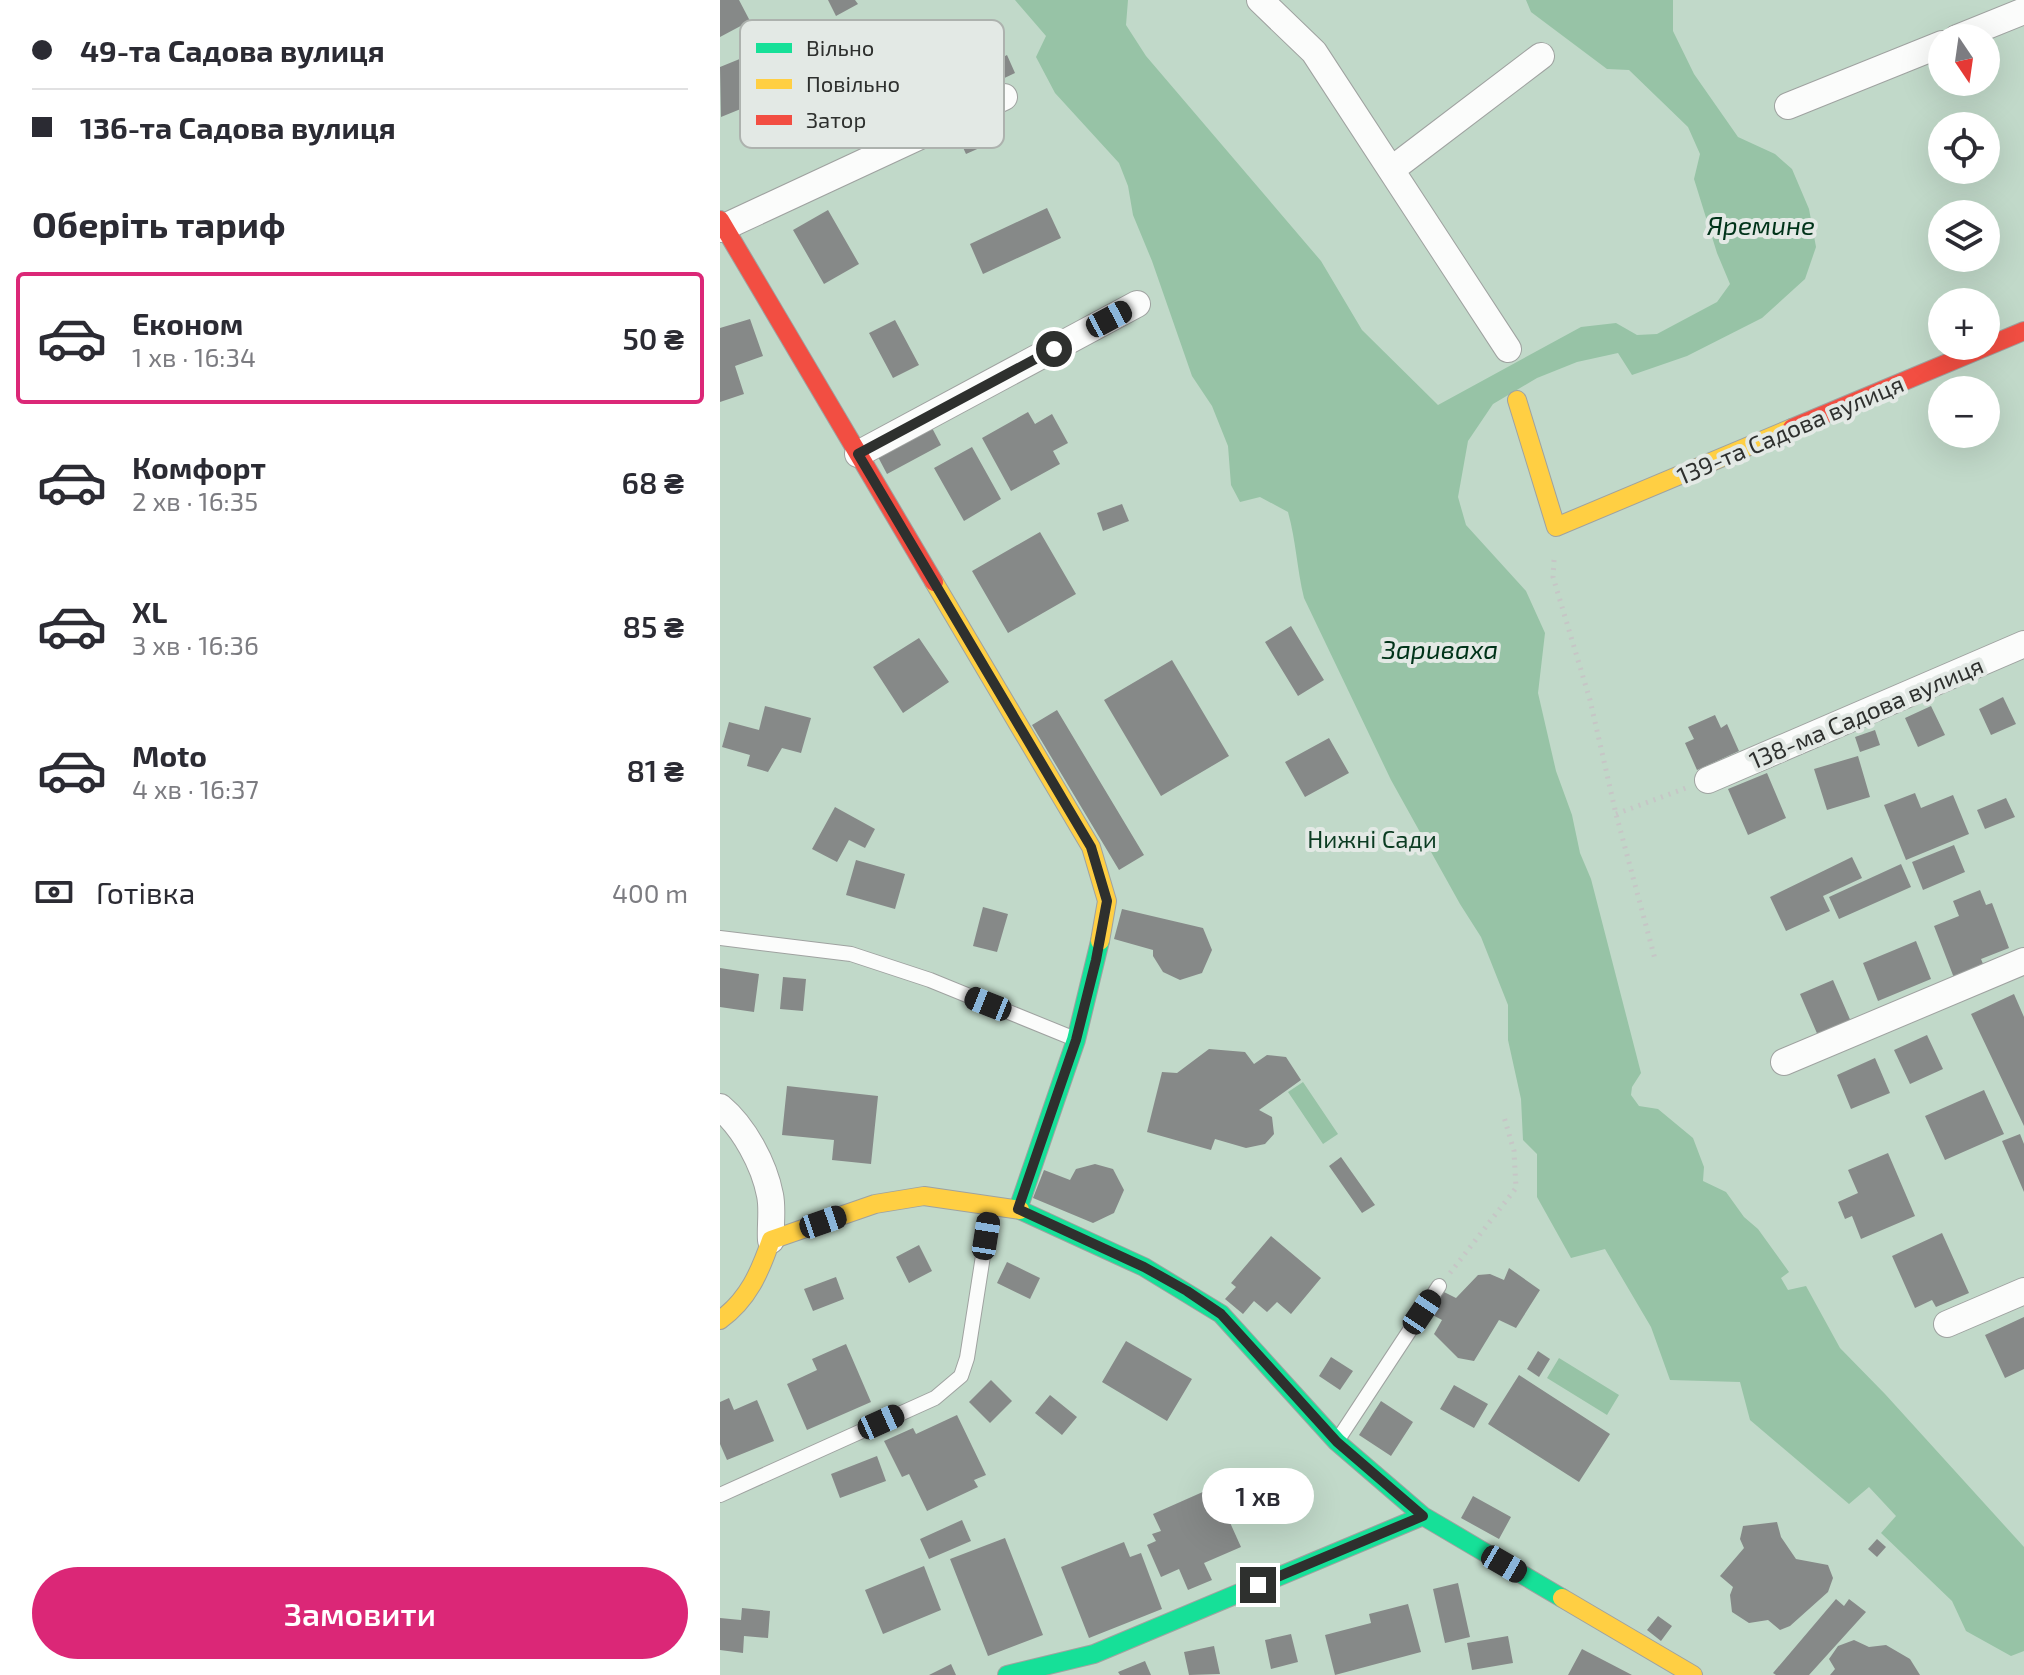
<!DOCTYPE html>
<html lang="uk">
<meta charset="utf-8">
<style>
body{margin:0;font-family:"Exo 2",sans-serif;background:#f7f7f7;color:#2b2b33;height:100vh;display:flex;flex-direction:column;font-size:30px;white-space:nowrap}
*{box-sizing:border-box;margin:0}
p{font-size:26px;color:#7c7c81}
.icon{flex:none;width:44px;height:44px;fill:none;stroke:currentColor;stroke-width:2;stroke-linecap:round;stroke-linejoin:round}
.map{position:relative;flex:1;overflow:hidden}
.side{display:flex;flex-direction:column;background:#fff;width:720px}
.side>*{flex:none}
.guide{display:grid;align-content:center;height:176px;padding:0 32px;background:#fff}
.needle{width:52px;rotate:167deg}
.fabs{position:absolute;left:1208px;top:24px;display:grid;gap:16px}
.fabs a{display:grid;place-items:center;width:72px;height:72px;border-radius:50%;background:#fff;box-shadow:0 8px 32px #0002;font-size:40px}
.end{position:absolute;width:36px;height:36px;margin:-18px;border:10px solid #2e302e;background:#fff;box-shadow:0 0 0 4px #fff}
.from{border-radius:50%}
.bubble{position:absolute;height:56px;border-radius:28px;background:#fff;box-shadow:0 8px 32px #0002;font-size:26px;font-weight:600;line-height:56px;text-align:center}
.car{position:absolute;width:24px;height:48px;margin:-24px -12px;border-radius:10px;box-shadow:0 0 6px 2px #0007;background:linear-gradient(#222 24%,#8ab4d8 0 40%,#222 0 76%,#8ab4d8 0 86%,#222 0)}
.guide b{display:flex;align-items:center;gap:28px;height:76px;font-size:30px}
.guide b+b{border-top:2px solid #e1e1e2}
.guide i{width:20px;height:20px;background:#2b2b33}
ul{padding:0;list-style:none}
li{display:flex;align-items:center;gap:24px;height:132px;margin:0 16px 12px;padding:0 16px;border:4px solid transparent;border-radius:8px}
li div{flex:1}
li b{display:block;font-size:30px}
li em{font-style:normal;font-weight:600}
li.on{border-color:#db2777}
li>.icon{width:72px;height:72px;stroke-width:1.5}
h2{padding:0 32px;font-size:36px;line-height:96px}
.pay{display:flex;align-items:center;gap:20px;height:88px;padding:0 32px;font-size:30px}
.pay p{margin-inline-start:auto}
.primary-button{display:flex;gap:16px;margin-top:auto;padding:16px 32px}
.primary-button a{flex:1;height:92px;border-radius:48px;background:#db2777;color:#fff;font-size:32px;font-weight:600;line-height:92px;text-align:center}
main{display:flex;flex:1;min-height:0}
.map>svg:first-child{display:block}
.green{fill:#c1d9c9;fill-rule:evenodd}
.water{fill:#97c3a6}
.building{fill:#868988}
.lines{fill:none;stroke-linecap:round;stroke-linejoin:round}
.lane-casing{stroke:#9fa2a0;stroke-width:16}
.street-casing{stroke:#9fa2a0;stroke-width:28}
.fast-casing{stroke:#9fa2a0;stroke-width:20}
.slow-casing{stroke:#9fa2a0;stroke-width:20}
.jam-casing{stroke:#9fa2a0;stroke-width:20}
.path{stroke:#c6c6c6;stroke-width:5;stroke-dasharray:2 6;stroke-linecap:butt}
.lane{stroke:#fbfcfb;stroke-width:14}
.street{stroke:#fbfcfb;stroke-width:26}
.fast{stroke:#16e098;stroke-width:18}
.slow{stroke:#ffcf43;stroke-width:18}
.jam{stroke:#f24e42;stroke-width:18}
.route{stroke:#2e302e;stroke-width:10}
.labels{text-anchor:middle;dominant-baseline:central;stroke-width:8;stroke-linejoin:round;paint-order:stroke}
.street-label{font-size:24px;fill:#2e302e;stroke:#e3e9e5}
.park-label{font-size:24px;fill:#0b3c22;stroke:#e3e9e5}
.water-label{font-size:26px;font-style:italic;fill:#003319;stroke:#e3e9e5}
.key{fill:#e3e9e5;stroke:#adb2ae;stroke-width:2}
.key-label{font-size:22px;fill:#2e302e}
</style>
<main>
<section class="side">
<div class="guide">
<b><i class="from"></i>49-та Садова вулиця</b>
<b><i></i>136-та Садова вулиця</b>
</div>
<h2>Оберіть тариф</h2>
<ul>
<li class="on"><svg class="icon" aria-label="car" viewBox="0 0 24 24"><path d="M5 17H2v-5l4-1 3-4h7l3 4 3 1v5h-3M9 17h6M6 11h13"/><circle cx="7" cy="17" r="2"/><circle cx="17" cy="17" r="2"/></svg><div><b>Економ</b><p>1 хв · 16:34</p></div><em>50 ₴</em></li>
<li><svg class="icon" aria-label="car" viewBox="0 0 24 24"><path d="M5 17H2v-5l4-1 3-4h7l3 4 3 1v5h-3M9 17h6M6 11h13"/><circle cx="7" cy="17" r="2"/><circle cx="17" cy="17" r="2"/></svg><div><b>Комфорт</b><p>2 хв · 16:35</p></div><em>68 ₴</em></li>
<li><svg class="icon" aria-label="car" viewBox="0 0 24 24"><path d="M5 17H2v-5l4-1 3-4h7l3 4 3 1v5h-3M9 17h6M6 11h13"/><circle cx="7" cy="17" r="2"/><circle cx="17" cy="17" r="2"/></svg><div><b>XL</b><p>3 хв · 16:36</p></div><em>85 ₴</em></li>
<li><svg class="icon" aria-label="car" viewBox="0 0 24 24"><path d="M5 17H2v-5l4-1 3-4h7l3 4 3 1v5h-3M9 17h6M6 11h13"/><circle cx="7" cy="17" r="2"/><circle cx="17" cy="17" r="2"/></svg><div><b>Moto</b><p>4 хв · 16:37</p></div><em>81 ₴</em></li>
</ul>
<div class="pay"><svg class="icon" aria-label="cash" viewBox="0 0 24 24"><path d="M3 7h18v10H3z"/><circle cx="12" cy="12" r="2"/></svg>Готівка<p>400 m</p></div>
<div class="primary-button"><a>Замовити</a></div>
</section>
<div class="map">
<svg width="1304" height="1675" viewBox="0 0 1304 1675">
<rect width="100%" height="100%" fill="#e4e8e6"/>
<path class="green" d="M0,0H1304V1675H0ZM1222,38H1266V82H1222ZM1222,126H1266V170H1222ZM1222,214H1266V258H1222ZM1222,302H1266V346H1222ZM1222,390H1266V434H1222Z"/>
<path class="water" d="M295,0H408L406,25L426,56L601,261L642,330L718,405L861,327L896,323L917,335L937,334L997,302L1010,284L997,253L974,179L980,154L968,127L909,70L887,69L811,12L806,0H953V31L974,74L1018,137L1055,154L1072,169L1089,209L1096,247L1085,279L1042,318L967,356L912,375L898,353L857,362L817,378L773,404L748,441L738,497L746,525L806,591L825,633L818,693L836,771L852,815L860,853L871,879L921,1073L912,1087L911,1095L919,1106L938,1109L973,1138L984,1167L983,1181L1006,1192L1024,1217L1038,1229L1069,1272L1061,1278L1068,1290L1086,1286L1120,1348L1165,1394L1304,1547V1651L1291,1656L1246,1631L1232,1601L1161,1533L1176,1516L1149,1487L1129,1504L1030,1420L1020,1382L950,1380L931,1327L885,1249L851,1258L817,1197V1154L803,1140L801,1099L788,1040V1005L761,937L740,904L671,780L584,598C577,569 576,541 568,512L540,497L520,502L511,485L508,446L492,406L472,376L432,261L413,215L408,186L399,163L335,93L316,57L326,36Z
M583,1082L618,1134L603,1144L568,1092Z
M839,1358L899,1395L887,1415L827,1378Z"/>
<path class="building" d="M0,0H19L30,21L0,37Z
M108,0H135L138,4L116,16Z
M287,55L295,73L276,82L268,65Z
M27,56L45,99L1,117L0,67Z
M262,118L273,142L246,154L235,130Z
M327,208L341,238L263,274L250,244Z
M108,210L139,264L104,284L73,230Z
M30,319L43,356L15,366L24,394L0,402V328Z
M175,320L199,365L173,378L149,333Z
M308,412L315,424L332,414L348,443L333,451L340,464L291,491L262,438Z
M211,426L221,445L167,474L157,455Z
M252,447L281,499L244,521L214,468Z
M402,504L409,521L383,531L377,513Z
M320,532L356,594L288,633L252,571Z
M571,626L604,680L578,696L545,642Z
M199,638L229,682L183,713L153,667Z
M452,660L509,756L441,796L384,700Z
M1283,697L1296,724L1271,735L1259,709Z
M45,706L91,718L81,753L62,748L48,772L27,766L30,755L2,747L9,722L39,730Z
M1211,706L1225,735L1198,747L1185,718Z
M337,710L424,855L399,870L312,725Z
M995,715L1001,728L1007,724L1019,751L977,770L965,743L974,739L968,727Z
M1155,730L1160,745L1140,752L1135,737Z
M609,738L629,773L585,797L565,762Z
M1138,756L1150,797L1107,810L1094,769Z
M1047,773L1066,818L1028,835L1008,789Z
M1195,793L1201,808L1233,795L1249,834L1186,860L1164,805Z
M1286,798L1295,817L1265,829L1257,810Z
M115,807L155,829L145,848L129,840L117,862L92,849Z
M1234,845L1245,872L1203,890L1192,862Z
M1132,857L1142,878L1103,896L1110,911L1066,931L1050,897Z
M136,860L185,874L175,909L126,895Z
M1181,864L1191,887L1119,919L1109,897Z
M1260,890L1266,905L1272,903L1289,948L1261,959L1266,971L1236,983L1214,926L1239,916L1233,901Z
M263,907L288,914L277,952L253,946Z
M402,909L483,928L492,950L482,973L460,980L443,972L433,956V950L394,939Z
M1196,941L1211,979L1158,1001L1143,963Z
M0,968L39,974L34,1012L0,1007Z
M63,977L86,979L83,1011L60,1009Z
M1113,980L1132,1024L1099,1038L1080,994Z
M1294,994L1304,1017V1126L1251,1014Z
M1207,1035L1223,1069L1190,1084L1174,1050Z
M489,1049L525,1052L534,1064L547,1055L566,1057L581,1080L539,1110L552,1117L554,1134L545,1144L526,1148L495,1139L491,1150L427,1132L442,1072L457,1073Z
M1155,1058L1170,1093L1131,1109L1117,1075Z
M67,1086L158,1096L151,1164L112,1160L114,1140L62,1135Z
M1264,1090L1284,1134L1225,1160L1205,1116Z
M1300,1134L1304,1144V1192L1282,1141Z
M1168,1153L1195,1216L1141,1239L1132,1216L1125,1219L1118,1202L1138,1193L1128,1170Z
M621,1157L655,1205L642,1213L609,1166Z
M375,1164L393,1169L404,1190L394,1213L373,1223L313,1198L324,1170L350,1180L356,1169Z
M1222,1233L1249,1293L1216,1307L1212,1300L1195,1308L1172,1256Z
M551,1236L601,1278L571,1314L557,1302L547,1312L534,1301L523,1314L505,1299L516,1287L511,1283Z
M199,1245L212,1271L189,1283L176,1257Z
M287,1262L320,1278L310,1299L277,1283Z
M789,1268L820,1290L796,1328L779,1320L754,1361L738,1358L714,1334L722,1320L709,1313L722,1291L736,1298L758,1275L770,1274L784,1280Z
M116,1277L124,1299L93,1311L84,1289Z
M1304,1317V1369L1285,1378L1265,1335Z
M406,1341L472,1379L447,1421L382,1382Z
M126,1344L151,1402L87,1430L67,1384L97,1370L92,1359Z
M818,1351L830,1359L819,1377L807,1369Z
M611,1357L633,1371L620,1390L599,1376Z
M799,1375L890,1434L859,1482L768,1424Z
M271,1380L292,1401L270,1423L249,1402Z
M734,1385L768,1404L754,1428L720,1409Z
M330,1395L357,1417L342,1435L315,1413Z
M9,1398L14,1410L37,1400L54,1441L7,1460L0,1444V1402Z
M661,1401L693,1422L671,1456L639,1435Z
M237,1415L266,1475L254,1480L258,1487L207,1511L189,1474L182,1477L164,1441L193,1428L196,1434Z
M157,1456L166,1481L120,1498L111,1474Z
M494,1487L521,1547L484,1563L492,1580L468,1590L459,1569L441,1577L427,1545L436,1541L432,1534L441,1531L433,1514Z
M753,1496L791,1517L779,1539L741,1518Z
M242,1520L251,1541L209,1559L200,1539Z
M1057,1522L1061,1537L1076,1559L1108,1565L1113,1578L1108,1592L1070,1626L1060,1630L1048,1620L1029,1623L1012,1612L1010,1595L1013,1587L1000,1576L1024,1548L1020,1539L1023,1526Z
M285,1538L323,1635L268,1656L230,1559Z
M1157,1539L1166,1547L1157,1557L1148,1549Z
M404,1542L410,1557L421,1553L442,1609L369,1638L341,1567Z
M204,1566L221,1610L163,1634L145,1590Z
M738,1583L750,1637L725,1643L713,1589Z
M1116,1599L1124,1606L1129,1599L1146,1612L1089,1675H1056L1053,1673Z
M688,1604L701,1652L615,1675L605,1635L651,1623L649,1614Z
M22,1608L50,1611L48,1638L24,1636L23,1653L0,1650V1618L21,1620Z
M938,1616L952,1626L941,1641L927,1630Z
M571,1634L578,1662L551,1669L545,1640Z
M788,1636L793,1663L752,1670L747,1643Z
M1134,1640L1149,1647L1166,1645L1190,1659L1200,1675H1110L1115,1669L1109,1659L1118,1646Z
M494,1646L500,1674L469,1675L464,1652Z
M862,1649L912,1675H848Z
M425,1661L431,1675H400L398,1672Z
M231,1664L236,1675H209Z"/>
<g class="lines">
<g class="lane-casing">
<path id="lane" d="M0,938L131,954L210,980L355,1039
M617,1441L719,1286
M0,1495L215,1398L241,1376L247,1358L271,1205"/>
</g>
<g class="street-casing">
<path id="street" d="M540,0L594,52L788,349
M1237,38L1304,11
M1068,106L1222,44
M671,170L821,56
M0,229L284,97
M138,454L417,304
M988,780L1304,644
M1064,1062L1304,961
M0,1107C24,1127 44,1164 50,1195C53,1209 50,1226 51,1240
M1227,1324L1304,1291"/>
</g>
<g class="fast-casing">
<path id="fast" d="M298,1209L356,1040L380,941
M300,1210L424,1267L501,1314L617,1442L703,1516L842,1598
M287,1675L374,1654L703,1516"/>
</g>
<g class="slow-casing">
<path id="slow" d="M797,400L836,527L1072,428
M214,582L371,847L387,901L380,941
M0,1320C28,1300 40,1272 51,1240L155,1204L204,1196L300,1210
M842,1598L973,1675"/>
</g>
<g class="jam-casing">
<path id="jam" d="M0,220L214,582
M1072,428L1304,331"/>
</g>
<path class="path" d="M834,560L833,577L870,700L896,814L935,959
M896,814L966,788
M730,1273L796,1188L794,1151L784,1117"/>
<use href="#lane" class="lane"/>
<use href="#street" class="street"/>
<use href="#fast" class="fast"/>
<use href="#slow" class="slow"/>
<use href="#jam" class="jam"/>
</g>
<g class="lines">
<path class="route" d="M334,349L138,454L371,847L387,901L376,960L356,1040L298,1209L424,1267L467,1291L501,1314L617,1442L703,1516L538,1585"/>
</g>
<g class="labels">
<g class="street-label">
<text transform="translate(1070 429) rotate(-23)">139-та Садова вулиця</text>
<text transform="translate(1146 712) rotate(-23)">138-ма Садова вулиця</text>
</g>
<g class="park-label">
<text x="652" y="838">Нижні Сади</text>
</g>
<g class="water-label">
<text x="1041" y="224">Яремине</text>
<text x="720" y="648">Зариваха</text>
</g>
</g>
<rect x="20" y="20" width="264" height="128" rx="12" class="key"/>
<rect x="36" y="43" width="36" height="10" fill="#16e098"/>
<rect x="36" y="79" width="36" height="10" fill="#ffcf43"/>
<rect x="36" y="115" width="36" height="10" fill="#f24e42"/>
<g class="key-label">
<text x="86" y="56">Вільно</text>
<text x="86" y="92">Повільно</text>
<text x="86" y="128">Затор</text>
</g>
</svg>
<div class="fabs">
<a><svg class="needle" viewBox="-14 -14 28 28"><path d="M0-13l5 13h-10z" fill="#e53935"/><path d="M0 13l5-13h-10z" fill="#7c7c81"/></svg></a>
<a><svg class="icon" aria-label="locate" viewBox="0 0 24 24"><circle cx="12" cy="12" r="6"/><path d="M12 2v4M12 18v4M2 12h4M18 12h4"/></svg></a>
<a><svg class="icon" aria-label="layers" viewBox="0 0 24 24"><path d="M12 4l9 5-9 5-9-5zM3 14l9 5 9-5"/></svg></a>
<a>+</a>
<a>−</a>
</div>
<i class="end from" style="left:334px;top:349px"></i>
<i class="end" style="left:538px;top:1585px"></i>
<div class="bubble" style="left:482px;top:1468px;width:112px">1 хв</div>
<i class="car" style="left:389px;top:319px;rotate:62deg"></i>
<i class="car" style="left:268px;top:1004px;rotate:292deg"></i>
<i class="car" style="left:103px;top:1222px;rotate:71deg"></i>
<i class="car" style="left:266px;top:1236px;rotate:9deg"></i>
<i class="car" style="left:702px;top:1312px;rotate:34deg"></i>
<i class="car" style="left:161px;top:1422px;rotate:66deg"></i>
<i class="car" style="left:784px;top:1564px;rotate:120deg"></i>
</div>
</main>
